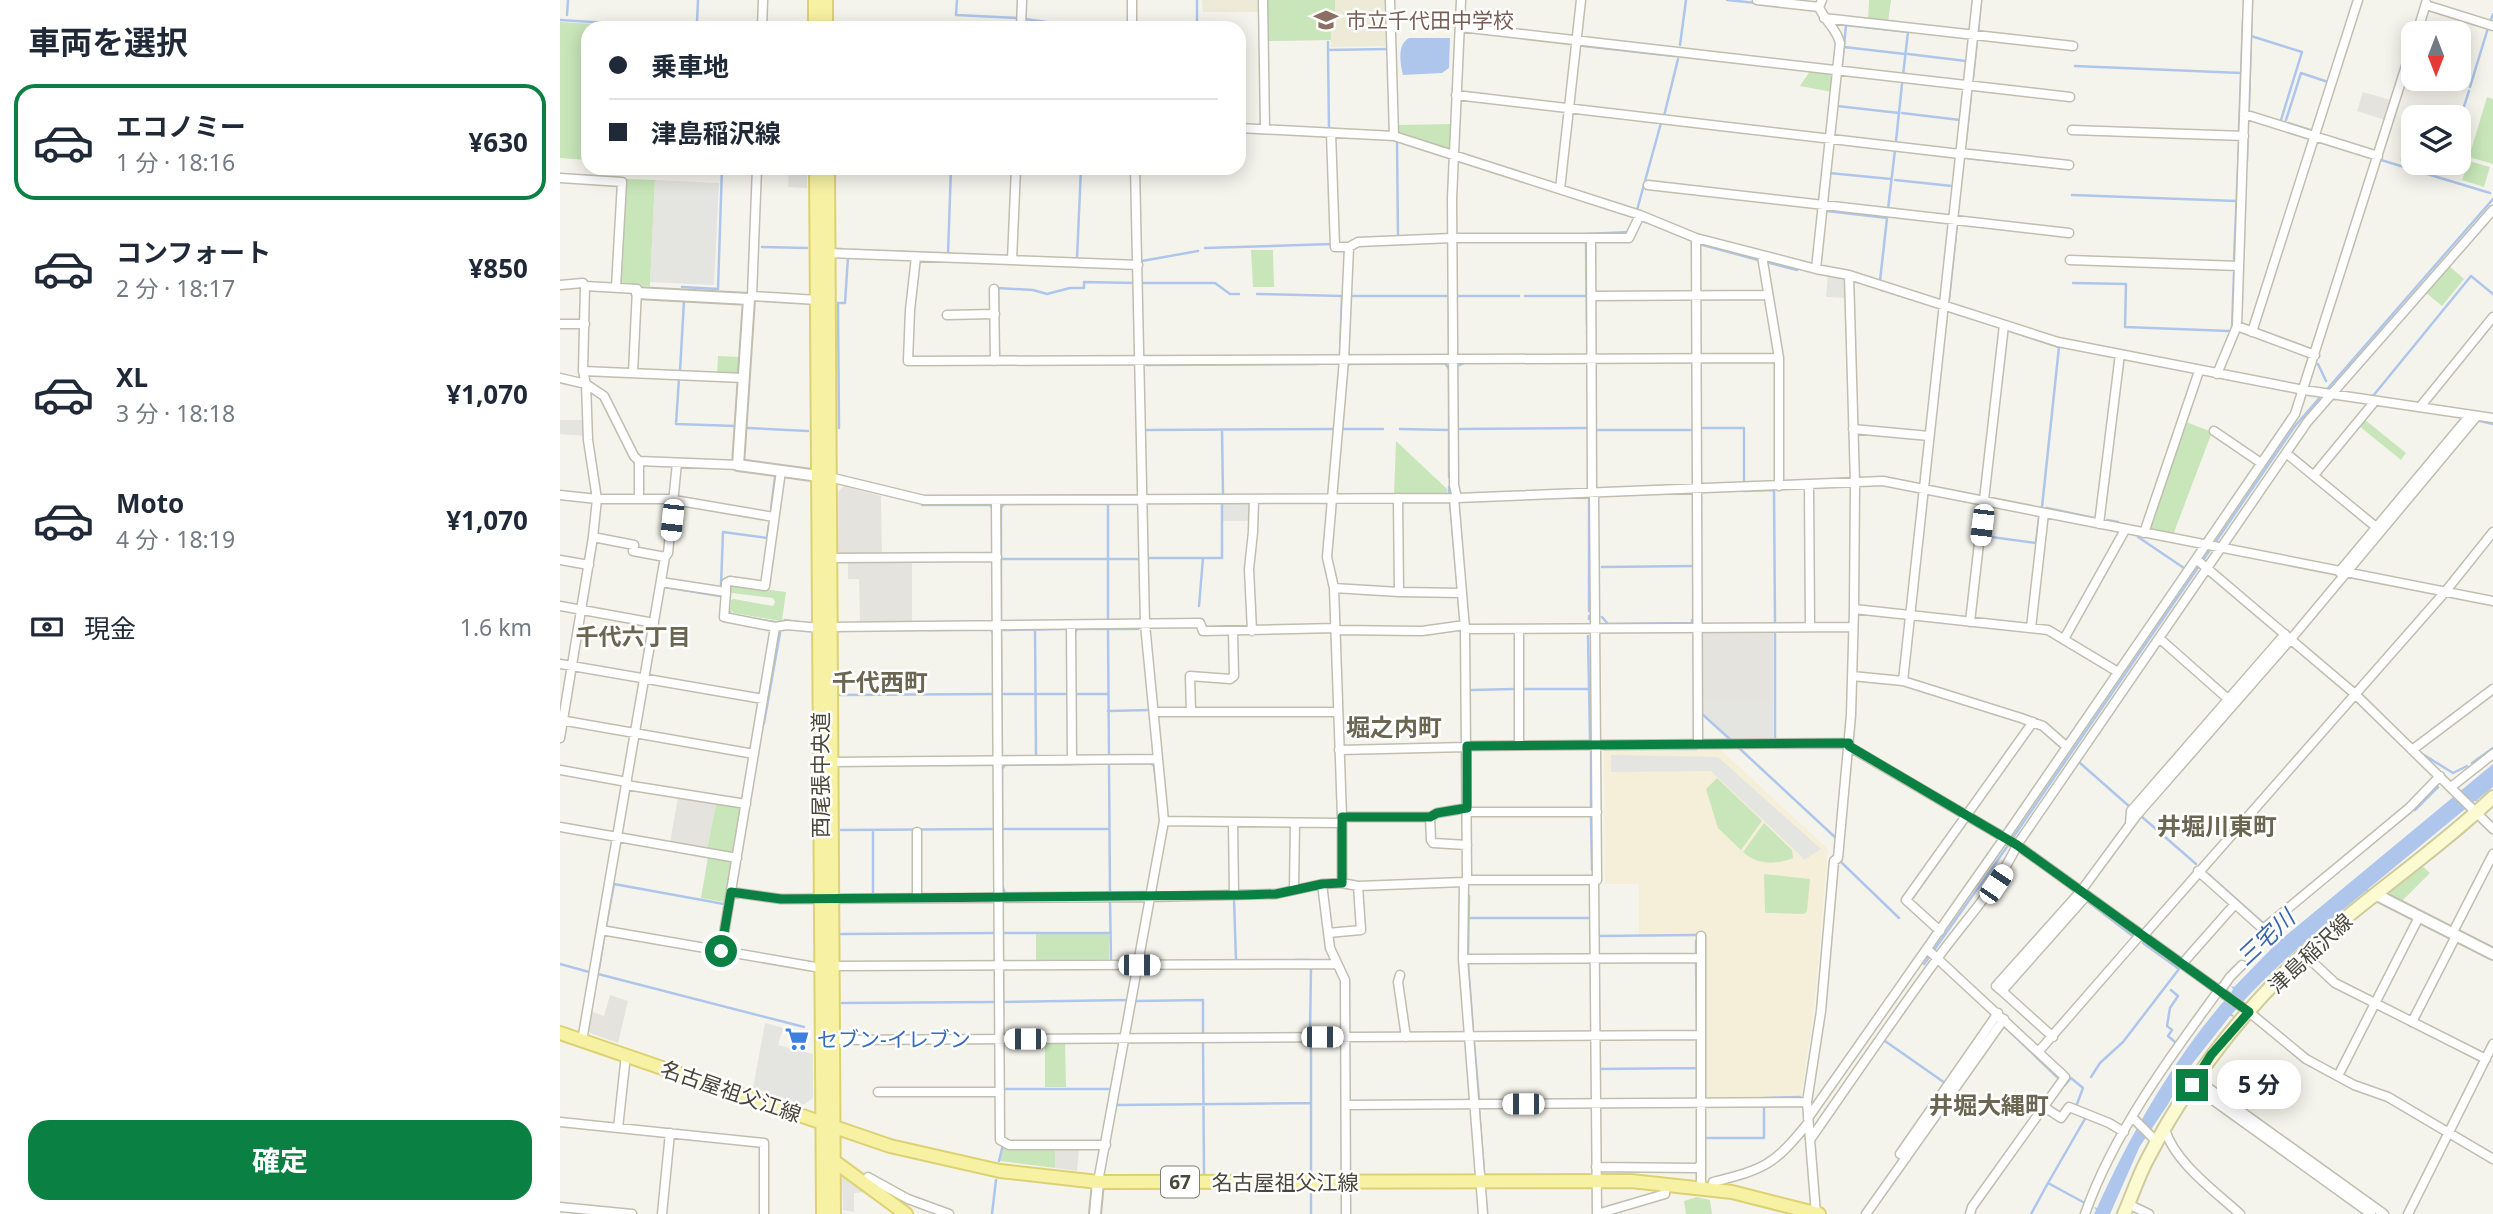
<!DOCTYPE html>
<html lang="ja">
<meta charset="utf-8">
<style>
body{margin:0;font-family:"Noto Sans","Noto Sans JP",sans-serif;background:#f2f2f3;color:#1f2937;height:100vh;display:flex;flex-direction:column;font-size:26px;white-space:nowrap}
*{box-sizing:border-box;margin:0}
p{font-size:23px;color:#747a83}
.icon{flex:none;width:38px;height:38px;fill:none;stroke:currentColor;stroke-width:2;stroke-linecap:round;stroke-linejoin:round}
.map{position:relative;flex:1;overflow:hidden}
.sheet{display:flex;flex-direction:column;background:#fff;width:560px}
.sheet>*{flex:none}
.top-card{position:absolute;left:21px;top:21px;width:665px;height:154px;border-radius:21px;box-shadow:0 4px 18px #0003;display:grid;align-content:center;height:154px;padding:0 28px;background:#fff}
.needle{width:46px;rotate:180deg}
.fabs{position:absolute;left:1841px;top:21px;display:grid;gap:14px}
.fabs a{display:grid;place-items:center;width:70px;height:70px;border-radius:14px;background:#fff;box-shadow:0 4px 18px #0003;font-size:35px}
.end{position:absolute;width:32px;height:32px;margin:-16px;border:9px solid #0b8043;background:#fff;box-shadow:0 0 0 4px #fff}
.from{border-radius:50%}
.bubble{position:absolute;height:49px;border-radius:21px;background:#fff;box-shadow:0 4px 18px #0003;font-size:23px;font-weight:700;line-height:49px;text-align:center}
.car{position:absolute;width:21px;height:42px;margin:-21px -10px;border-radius:9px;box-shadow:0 0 5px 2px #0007;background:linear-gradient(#fff 24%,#345 0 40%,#fff 0 76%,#345 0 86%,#fff 0)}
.top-card b{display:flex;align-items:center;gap:24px;height:66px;font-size:26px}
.top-card b+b{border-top:2px solid #e0e1e3}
.top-card i{width:18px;height:18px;background:#1f2937}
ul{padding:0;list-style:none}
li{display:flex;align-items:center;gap:21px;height:116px;margin:0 14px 10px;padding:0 14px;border:4px solid transparent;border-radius:21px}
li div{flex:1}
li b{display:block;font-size:26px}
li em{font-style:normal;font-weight:700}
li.on{border-color:#0b8043}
li>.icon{width:63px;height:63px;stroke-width:1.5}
h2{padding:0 28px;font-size:32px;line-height:84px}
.pay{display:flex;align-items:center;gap:18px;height:77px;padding:0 28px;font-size:26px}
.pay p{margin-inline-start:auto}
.primary-button{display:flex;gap:14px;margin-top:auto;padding:14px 28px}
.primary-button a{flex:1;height:80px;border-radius:21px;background:#0b8043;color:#fff;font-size:28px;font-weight:700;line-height:80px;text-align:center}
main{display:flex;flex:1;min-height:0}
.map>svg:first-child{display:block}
.commercial{fill:#f5efda}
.industrial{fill:#e5e3dd}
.education{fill:#edebd8}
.green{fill:#c8e6b9}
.parking{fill:#e4e4e0}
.water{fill:#aec6ec}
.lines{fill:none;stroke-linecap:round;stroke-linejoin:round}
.stream{stroke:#aec6ec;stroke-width:2.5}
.minor-casing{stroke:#c0beaf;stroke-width:11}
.tertiary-casing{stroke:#c0beaf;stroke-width:14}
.secondary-casing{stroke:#cecb9d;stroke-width:16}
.primary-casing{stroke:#dcd273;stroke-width:16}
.minor{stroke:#fff;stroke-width:8}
.tertiary{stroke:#fff;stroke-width:10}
.secondary{stroke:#fbfad0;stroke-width:12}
.primary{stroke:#f7f1a3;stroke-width:12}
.route{stroke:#0b8043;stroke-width:9}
.labels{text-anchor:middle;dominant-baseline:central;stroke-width:5;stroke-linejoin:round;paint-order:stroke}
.shield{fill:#fff;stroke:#807e75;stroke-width:2}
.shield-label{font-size:19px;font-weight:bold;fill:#49473a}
.education-label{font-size:21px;fill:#785e54;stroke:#fff;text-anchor:start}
.street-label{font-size:21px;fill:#49473a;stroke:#fff}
.shop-label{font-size:21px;fill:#366cbe;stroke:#fff;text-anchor:start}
.neighbourhood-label{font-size:23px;font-weight:bold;fill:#6b6652;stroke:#fff}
.water-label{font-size:23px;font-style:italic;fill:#3965af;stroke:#fff}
.quarter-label{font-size:24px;font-weight:bold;fill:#6b6652;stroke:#fff}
</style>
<main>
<section class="sheet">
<h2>車両を選択</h2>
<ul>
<li class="on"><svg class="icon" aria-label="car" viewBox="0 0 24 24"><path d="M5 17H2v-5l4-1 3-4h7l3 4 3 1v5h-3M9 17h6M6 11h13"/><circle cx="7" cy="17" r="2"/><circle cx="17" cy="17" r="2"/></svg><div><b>エコノミー</b><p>1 分 · 18:16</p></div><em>¥630</em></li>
<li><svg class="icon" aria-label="car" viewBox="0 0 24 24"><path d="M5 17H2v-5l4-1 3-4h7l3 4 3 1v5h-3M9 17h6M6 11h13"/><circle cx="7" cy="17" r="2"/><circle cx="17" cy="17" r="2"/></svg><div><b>コンフォート</b><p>2 分 · 18:17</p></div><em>¥850</em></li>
<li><svg class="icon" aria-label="car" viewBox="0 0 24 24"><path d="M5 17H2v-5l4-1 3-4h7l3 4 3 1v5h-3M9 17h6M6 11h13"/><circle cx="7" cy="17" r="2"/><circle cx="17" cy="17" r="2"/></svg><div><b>XL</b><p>3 分 · 18:18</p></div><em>¥1,070</em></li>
<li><svg class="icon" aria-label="car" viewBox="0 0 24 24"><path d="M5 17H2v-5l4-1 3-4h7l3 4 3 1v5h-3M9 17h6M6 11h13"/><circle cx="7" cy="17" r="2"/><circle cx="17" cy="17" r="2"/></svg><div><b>Moto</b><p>4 分 · 18:19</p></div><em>¥1,070</em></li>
</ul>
<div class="pay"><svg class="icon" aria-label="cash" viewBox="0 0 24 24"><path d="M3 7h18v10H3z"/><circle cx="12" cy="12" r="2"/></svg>現金<p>1.6 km</p></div>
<div class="primary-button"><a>確定</a></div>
</section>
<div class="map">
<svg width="1933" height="1214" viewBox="0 0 1933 1214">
<rect width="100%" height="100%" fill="#f5f4ec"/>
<path class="commercial" d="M1044,750H1161L1268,849L1254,1010L1241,1096L1204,1097L1203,1099H1147L1144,1097L1143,934L1079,935V884H1045Z"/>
<path class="industrial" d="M1803,92L1831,100L1825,120L1797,111Z
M284,486L321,496L322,555H278V492Z
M288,561H352V624H300L299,579H288Z
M1213,630V702H1141V633L1143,631Z
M118,797L156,804L147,850L110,843Z
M50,995L68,1001L58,1043L30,1033L27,1027L30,1011L44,1016Z
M495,1148H519L517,1171L495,1168Z"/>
<path class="education" d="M642,0H701V12H643Z
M705,0H827V46L771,47V40L706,41Z"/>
<path class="green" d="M708,0H775V17L770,18L771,40L708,41Z
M1309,0H1331L1328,22L1308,20Z
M0,22L106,28H28V160L0,158Z
M1250,71L1271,73L1274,77L1272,92L1240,86Z
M1927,97L1933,99V164L1909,157Z
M892,124L893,149L889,151L838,135V125Z
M1846,141L1853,143V163H1884L1881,173L1840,161Z
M1909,161L1930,167L1924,187L1902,180Z
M65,179L95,180L90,286L63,285L60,281Z
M691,250H713L714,287H693Z
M1888,265L1904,279L1882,306L1865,292Z
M158,356L181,357L180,371L176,375L157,374Z
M1804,419L1846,453L1841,460L1798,425Z
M1626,422L1652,432L1613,535L1592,531L1590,527Z
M836,441L887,489V494L834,495Z
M173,585L226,592L222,620L220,621L174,613L170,610L171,600L174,599L213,606L215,602L213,598L172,593L169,588Z
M1157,778L1202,821L1181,850L1158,828L1146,789Z
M156,804L180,808L182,812L174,851L170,854L147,850Z
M1204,823L1232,850L1233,858C1216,865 1197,865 1183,852Z
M148,857L169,861L172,864L165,902L141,898Z
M1860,864L1870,873L1842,901L1831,897L1829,890Z
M1204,874L1250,879L1247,911L1244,914L1206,913L1205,911Z
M476,934H549V962L476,963Z
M485,1041H505L506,1087H485Z
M444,1146L495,1148V1168L440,1161Z
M1137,1197L1150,1200L1152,1214H1126L1124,1201Z"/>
<path class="parking" d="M229,169H247V188L228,187Z
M95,180L159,183L154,285L90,282Z
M1268,274L1285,278L1288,287L1287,298L1266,297Z
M0,420H24L25,436L0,434Z
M663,502L687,503L691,506V521H663Z
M1141,702H1213V741L1175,742L1141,711Z
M1051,755L1158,757L1261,849L1244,860L1240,855L1151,771L1051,772Z
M205,1023L223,1028L218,1045L253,1054V1098L243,1105L193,1088Z
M286,1174L306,1189V1192L294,1193V1212L283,1210L282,1176Z"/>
<path class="water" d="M849,38H890L889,68L882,73L843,75C840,63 837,44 849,38Z
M1933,764V787L1917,800L1919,802L1915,801L1808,889V893L1806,891C1759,929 1712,968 1672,1014L1675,1017L1670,1016L1625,1073L1607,1106L1580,1146L1550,1214H1534L1536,1210L1534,1207L1537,1208C1572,1131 1615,1056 1671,993L1673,989L1671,986L1674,987L1718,942Z"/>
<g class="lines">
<path class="stream" d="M397,0L396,15L458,18
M637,0V28
M1167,0L1196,3
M7,15L8,0
M465,19L530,28
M0,20L131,28
M137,22L138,0
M1930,22L1933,14
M396,28V24
M1418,32L1421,0
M1691,36L1742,52L1721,120
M768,42V50L828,49
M1120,45L1126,0
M1024,46L1114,56
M1284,47L1345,54
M768,50L769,129
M1348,54L1406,61
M1282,65L1286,25L1348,32L1343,75
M1515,66L1681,73
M1413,78L1417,40
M1910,87L1928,28
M1414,90L1434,92
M1277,106L1339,113
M1689,107L1692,0
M1342,113L1400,120
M1104,116L1118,59
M1726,120L1741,73L1768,82L1767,85
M1899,122L1909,91
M1728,123L1750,130
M1679,130L1683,21
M837,141L838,237
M1336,141L1342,84
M1406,141L1411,94
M1406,158L1509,169
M1821,160L1930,193
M1687,161L1688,121L1694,120
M1269,173L1331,179
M1883,174L1886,163
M1335,180L1392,186
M1512,195L1676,201
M1328,209L1335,150
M1077,210L1101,123
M1267,211L1327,218L1320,281
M1397,217L1402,171
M1082,221L1092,224
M1094,225L1133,241
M1026,236V234L1069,232
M1026,243L1027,326
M1139,244L1198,260
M202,247L247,248
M645,248L772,244
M277,249H282
M292,250L321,251
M325,251L409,255
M388,254L391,168
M517,259L521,168
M1674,259L1679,144
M582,261L638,251
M1206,262L1237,270
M1293,281L1302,283
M581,283H655L670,294H679
M1513,283L1566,284L1565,327L1669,331
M122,287L158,289L162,168
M1321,290L1330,292
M697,294L782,296L780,353
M1338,295L1351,299
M790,296H889V351
M898,296H959
M965,296H1027
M1389,300L1397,224
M1388,311L1439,327
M1672,328L1674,273
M1027,330L1028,351
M1447,330L1499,347L1482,507
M439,355L438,288L473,290L487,294L510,288H524V282L574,283
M1758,364L1766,381
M586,365L757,364
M897,366L904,363
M786,367L790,364L885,363L889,369V477
M120,371L124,301
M119,378L116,424L176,426
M1813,396L1911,276L1933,294
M1916,420L1933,424
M188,428L248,431
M279,428L278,303H285L288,257
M1140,428H1184V484
M782,429H823
M840,429L889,430
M897,429L1028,428
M586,430L775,429
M662,430L663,495
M1035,430H1133
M889,487V494
M1184,491L1214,490L1215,623
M1029,500V611
M890,502L898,590
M548,504V622
M362,505H430L434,509
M1487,508L1534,518
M211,509L215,477
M1547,520L1558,522
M1424,536L1476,543L1479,518
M1578,537L1624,568
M587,558H662V502
M441,559H580
M1042,567L1134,566
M161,586L163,532L207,538L209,524
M104,587L160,596
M898,596L900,612
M639,606L643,558
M169,611L172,615L220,623L225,620L243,623
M1042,617L1048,624L1132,623V620
M441,618V508L444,504H576
M1029,619V616
M318,630H353
M368,630H431L433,633
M444,630L506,629
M475,630L476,756
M1215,630V741
M548,631L549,757
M441,634L442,754
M514,634L517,629H578
M1028,636L1030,739
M962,689H1028
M911,690L955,689
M442,694H508
M515,694H548
M280,695L434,694
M548,711L590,710
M1141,713L1172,741
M204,723L220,633
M1179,748L1277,839
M1215,748H1285
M1044,749H1136
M1031,752V806
M1864,755L1893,773L1907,766
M1520,763L1570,807
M1912,763L1933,748
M549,764L550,893
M329,765H433
M1855,810L1878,787
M1581,816L1636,864
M1031,818L1032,870
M442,829H549
M281,830L435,829
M313,830V893
M1827,831L1852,811
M1452,839L1735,426L1933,199
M1282,863L1339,918
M442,865V769L445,765L591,763L594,766L596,781
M1648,874L1703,923
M442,885L445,893L584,892
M674,899L676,961
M550,900L551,961H572
M1351,900L1394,840
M1527,901L1574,937
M909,918H1031
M46,926L54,884L164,904
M443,933H551
M281,934L436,933
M1038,936L1136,935
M1136,941V953
M1374,950L1449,844
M908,953L909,896
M735,960H750
M0,964L29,972
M908,964L913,1029
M1136,964L1137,1027
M1364,964L1370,956
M39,969L44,937
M38,974L244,1027
M1611,990L1618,996L1610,1008L1607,1026L1612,1030L1608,1036L1615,1042
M577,1001L643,1000V1034
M443,1002L568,1000
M282,1003L436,1002
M443,1014V973
M1443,1025L1497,1077
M750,1034L751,968
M751,1041V1173
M1325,1041L1385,1083
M643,1042L644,1174
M914,1043L919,1099
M1039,1069L1137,1068
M1531,1077L1540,1063L1563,1042L1619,969L1583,943
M1505,1085L1511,1078L1523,1088L1517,1104
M443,1089H552
M1137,1098V1042
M1204,1098L1240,1097
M558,1105L751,1103
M919,1110L924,1172
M1144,1138H1204V1106
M439,1161L443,1145L445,1146
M925,1191L927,1214
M751,1193V1214
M1523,1202L1488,1183L1526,1117
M432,1214L436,1180
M1471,1214L1488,1183"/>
<g class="minor-casing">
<path id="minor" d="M572,0V28
M703,0L705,129
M830,0L834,136
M1197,0L1259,7
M1866,5L1933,26
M1264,18L1513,46
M900,27L1510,97
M202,28L203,0
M461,28L462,0
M1857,33L1866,3
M1853,44L1735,414L1636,559L1795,694L1933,829
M896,95L1400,154
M1684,114L1818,156
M679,128L834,136L1080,215L1136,238L1256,269L1289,275L1498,342L1744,390L1933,418
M1512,130L1684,136
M771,133L775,247H789L798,242L892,238H1069L1080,215
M1400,153L1509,165
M0,178L62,182L56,287
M1088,185L1509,233
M1000,189L1021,0
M1136,238L1138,744
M1031,239L1032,492
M268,253L578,265
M1202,256L1219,358V486
M356,257L350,310L348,361L1219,358
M452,260L456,168
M1510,260L1679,266
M1256,269L1280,43C1277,29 1264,20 1259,7L1262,0
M0,285L23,283L25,286L77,289L73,373
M434,289L435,361
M192,296L257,300
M1031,296L1208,295
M189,299L192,296L197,168
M387,315L435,314
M0,324H25
M1677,326L1755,355
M1692,332L1798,0
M23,371L184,378
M1657,374L1677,326L1688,0
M0,378L26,384L44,396L74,456L79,461L178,465
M1860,407L1933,317
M1293,429L1369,436
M1654,431L1701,463
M1726,453L1816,527
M1754,475L1815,401
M269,477L364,500L897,498L1323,481L1933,601
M1249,485L1250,627
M0,495L37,499H114
M79,497V461
M894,498L905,629L907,880L904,882L903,959L923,1214
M897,498L894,485L892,198L901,0
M114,500L214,517
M436,500L440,1140L449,1145H546
M1539,524L1560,354
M1584,533L1639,371
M33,537L74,545L73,551L105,557
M270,558L437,557
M0,560L29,565
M1779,572L1910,415
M101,582L166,592L164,617L215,627L227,625L260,628
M774,588L839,592L838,498
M166,592V583L170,581L205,586L221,471
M839,592L902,593
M0,606L94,623
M1294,609L1488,630L1558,672
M1410,622L1444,325
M511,625L512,760
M270,627L640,623L643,631L776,628
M1471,628L1484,513
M905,629L1293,627
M776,630L862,631L905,625
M692,631L689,569L693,532L694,499
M1599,638L1668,699
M1504,639L1565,530
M0,664L203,699
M1292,676L1343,681L1461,718L1483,726L1507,747
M1343,681L1417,0
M594,712H778
M631,712L630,676L670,679L674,676L673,631
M0,720L194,754
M0,738L33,537L37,499L28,440L26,384L23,371L25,286
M959,745V629
M907,746L1289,743
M1288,746L1457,845L1689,1012L1746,1059L1794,1085L1828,1097L1933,1159
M779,750L907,747
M1852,750L1933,689
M271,762L598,759
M0,770L67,782
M66,785L186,804
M1891,787L1933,754
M907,808L877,813L870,817L871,840L873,843L907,845
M907,812H1037
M782,817H870
M604,821L782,823
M673,822L674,895
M1570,824L1571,811L1725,634
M0,827L177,858
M1638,871L1703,929L1849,808L1880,776
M907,880H1037L1034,492
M1034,880L1037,1214
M782,883V817L774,588L767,557L784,360L789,247
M762,884L770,948L785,980L786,1214
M734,890L735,823
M171,892L221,899L590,897L716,894L762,884L782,883L798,886L904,882
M357,898V832
M41,930L261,968
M1380,931L1346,900L1473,722
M768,933L801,930L798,886
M1892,934L1933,854
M1141,936V1188
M1583,936L1885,592L1933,532
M1367,949L1505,1077L1412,1207L1410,1214
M161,951L215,627
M1744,954L1775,983L1926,1059
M903,959L1141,958
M1622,964L1675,904
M273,966L777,964
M840,975L838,982L846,1037
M1442,991L1436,986L1521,891L1577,815L1731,639L1917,416
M1660,991L1670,977L1682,965
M1852,1022L1896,936
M1493,1037L1442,991L1527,895
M273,1040L1141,1035
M22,1041L105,557L108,553L117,463
M1479,1051L1581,934
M1778,1076L1859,917
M1636,1079L1824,1214
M1632,1085L1811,1214
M318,1092H440
M786,1105L1247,1102
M1484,1107L1501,1118L1509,1107L1549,1123L1564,1132
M1248,1118L1445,837L1636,559
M1573,1118L1597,1142
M0,1122L204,1143V1214
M58,1128L66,1055
M1605,1129C1614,1162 1656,1192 1680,1214
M1250,1140C1292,1079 1334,1018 1377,959C1404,921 1438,887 1457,845L1748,421L1933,210
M1346,1158L1340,1154L1438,1013
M1036,1167L1136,1168L1141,1165
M538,1182L604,821L585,624L575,168
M304,1183L308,1177L348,1199L389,1214
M1152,1190L1153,1182C1205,1169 1214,1165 1248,1123
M1568,1204L1589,1214
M0,1207L72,1214
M102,1214L110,1133
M1037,1214L1105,1194L1106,1185
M1256,1214L1247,1102L1261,1011L1274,861L1278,858L1291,715L1294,609L1295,483L1289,275
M1306,1214L1444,1019
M1525,1214C1553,1134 1609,1058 1659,990
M1848,1214L1933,1044"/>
</g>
<g class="tertiary-casing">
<path id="tertiary" d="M77,293L189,299L178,465L266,477
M1815,894L1933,954
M535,1214L538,1182"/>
</g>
<g class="secondary-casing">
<path id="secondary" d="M1564,1214C1572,1196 1578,1177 1587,1160C1628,1081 1683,1010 1748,950C1808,896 1875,852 1933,797"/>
</g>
<g class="primary-casing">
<path id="primary" d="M255,0V28
M266,0V28
M256,168L263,1214
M268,168L274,1214
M0,1033L330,1146L440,1171L538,1182L1071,1181L1172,1192L1259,1214
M274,1161L346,1214"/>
</g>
<use href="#minor" class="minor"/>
<use href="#tertiary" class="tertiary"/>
<use href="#secondary" class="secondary"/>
<use href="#primary" class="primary"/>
</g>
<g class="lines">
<path class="route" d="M161,951L171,892L221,899L682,895L716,894L762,884L782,883V817H870L877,813L907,808V746L1289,743V746L1457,845L1689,1012L1651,1055L1632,1085"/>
</g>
<defs>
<g id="school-bare" transform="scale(1.89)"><path d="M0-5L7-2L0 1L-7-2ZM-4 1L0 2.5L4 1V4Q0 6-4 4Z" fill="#8d6e63" stroke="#fff" stroke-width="2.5" paint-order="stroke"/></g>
<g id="supermarket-bare" transform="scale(1.89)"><path d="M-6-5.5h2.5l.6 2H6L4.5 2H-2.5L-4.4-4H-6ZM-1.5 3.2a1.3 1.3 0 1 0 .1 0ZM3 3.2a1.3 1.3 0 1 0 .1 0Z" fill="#3f7fe0" stroke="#fff" stroke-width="2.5" paint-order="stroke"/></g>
</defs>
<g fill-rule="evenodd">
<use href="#school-bare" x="766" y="20"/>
<use href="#supermarket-bare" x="237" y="1039"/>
</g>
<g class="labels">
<rect class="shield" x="601" y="1166.5" width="38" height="31" rx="5"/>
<g class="shield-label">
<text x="620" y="1182">67</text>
</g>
<g class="education-label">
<text x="786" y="20">市立千代田中学校</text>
</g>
<g class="street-label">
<text transform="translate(260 775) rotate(-90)">西尾張中央道</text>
<text transform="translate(1750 953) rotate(-43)">津島稲沢線</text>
<text transform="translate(171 1091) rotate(19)">名古屋祖父江線</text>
<text x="725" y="1182">名古屋祖父江線</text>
</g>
<g class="shop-label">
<text x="257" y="1039">セブン-イレブン</text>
</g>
<g class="neighbourhood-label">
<text x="73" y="636">千代六丁目</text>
</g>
<g class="water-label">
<text transform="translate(1705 937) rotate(-43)">三宅川</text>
</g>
<g class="quarter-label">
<text x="320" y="681">千代西町</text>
<text x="834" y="726">堀之内町</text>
<text x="1657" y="825">井堀川東町</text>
<text x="1429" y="1104">井堀大縄町</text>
</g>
</g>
</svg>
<div class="fabs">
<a><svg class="needle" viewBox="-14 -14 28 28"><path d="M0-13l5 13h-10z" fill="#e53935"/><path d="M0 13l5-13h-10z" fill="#747a83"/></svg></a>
<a><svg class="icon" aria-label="layers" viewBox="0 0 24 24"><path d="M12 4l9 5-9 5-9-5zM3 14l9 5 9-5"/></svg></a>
</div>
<i class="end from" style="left:161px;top:951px"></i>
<i class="end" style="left:1632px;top:1085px"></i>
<div class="bubble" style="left:1657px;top:1060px;width:84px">5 分</div>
<i class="car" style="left:112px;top:520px;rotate:186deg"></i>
<i class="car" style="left:1422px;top:525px;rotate:187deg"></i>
<i class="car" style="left:1436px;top:884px;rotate:34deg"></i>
<i class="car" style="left:579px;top:965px;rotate:90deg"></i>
<i class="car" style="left:762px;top:1037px;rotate:90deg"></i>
<i class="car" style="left:465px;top:1039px;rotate:270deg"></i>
<i class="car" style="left:963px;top:1104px;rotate:270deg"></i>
<div class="top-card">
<b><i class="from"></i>乗車地</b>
<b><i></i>津島稲沢線</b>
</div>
</div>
</main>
